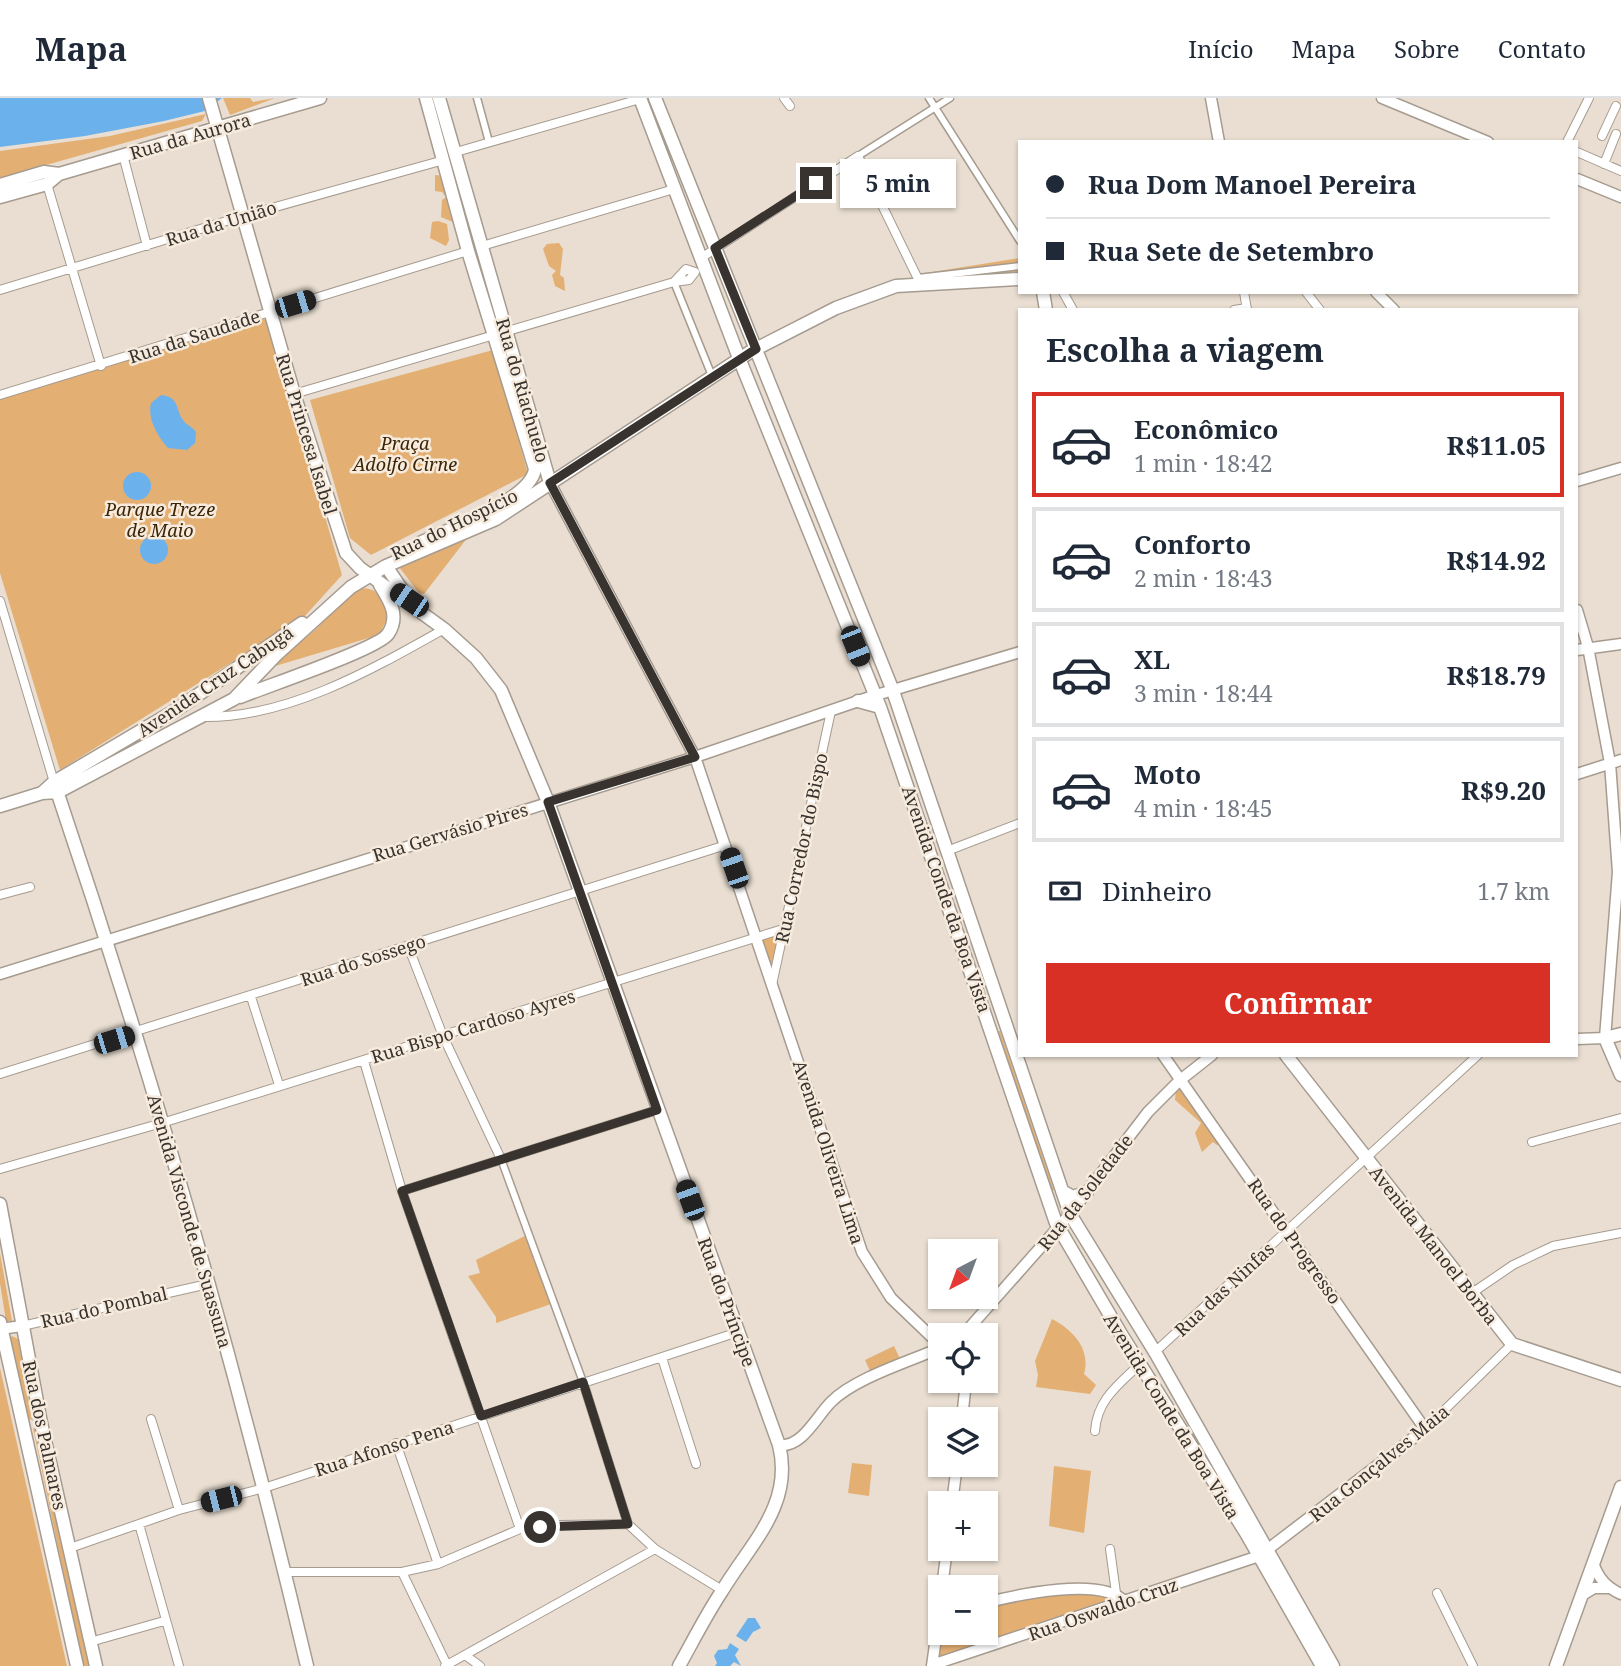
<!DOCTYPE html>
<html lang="pt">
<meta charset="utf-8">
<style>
body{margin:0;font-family:"Noto Serif",serif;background:#f6f6f7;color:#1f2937;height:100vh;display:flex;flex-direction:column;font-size:26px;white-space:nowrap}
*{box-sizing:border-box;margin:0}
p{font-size:23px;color:#747a83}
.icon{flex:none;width:38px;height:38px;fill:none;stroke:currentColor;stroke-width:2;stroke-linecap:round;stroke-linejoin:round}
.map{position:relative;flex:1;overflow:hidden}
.side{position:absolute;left:1018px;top:210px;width:560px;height:749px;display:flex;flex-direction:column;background:#fff;border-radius:0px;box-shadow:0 2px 5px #0004}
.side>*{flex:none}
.hud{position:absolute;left:1018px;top:42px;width:560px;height:154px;border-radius:0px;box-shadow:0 2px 5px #0004;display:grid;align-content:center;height:154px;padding:0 28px;background:#fff}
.needle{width:46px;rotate:221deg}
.fabs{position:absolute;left:928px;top:1141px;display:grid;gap:14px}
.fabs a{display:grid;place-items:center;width:70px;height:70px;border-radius:0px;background:#fff;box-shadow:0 2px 5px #0004;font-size:35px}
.end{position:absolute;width:32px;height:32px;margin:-16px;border:9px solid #38332e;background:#fff;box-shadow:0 0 0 4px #fff}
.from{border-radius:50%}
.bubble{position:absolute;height:49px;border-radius:0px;background:#fff;box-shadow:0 2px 5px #0004;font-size:23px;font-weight:700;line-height:49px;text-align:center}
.car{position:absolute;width:21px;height:42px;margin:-21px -10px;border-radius:9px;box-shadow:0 0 5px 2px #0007;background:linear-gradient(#222 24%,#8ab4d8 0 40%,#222 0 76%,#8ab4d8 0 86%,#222 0)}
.hud b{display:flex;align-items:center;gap:24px;height:66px;font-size:26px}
.hud b+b{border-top:2px solid #e0e1e3}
.hud i{width:18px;height:18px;background:#1f2937}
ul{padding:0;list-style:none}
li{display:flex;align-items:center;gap:21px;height:105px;margin:0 14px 10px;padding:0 14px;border:4px solid #e0e1e3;border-radius:0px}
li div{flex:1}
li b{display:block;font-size:26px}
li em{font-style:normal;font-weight:700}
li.current{border-color:#d93025}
li>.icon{width:63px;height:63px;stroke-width:1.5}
h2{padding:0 28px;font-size:32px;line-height:84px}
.pay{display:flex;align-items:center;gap:18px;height:77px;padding:0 28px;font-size:26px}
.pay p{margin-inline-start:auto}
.action{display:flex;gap:14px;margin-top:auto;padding:14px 28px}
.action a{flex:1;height:80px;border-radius:0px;background:#d93025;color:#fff;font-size:28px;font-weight:700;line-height:80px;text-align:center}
header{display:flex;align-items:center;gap:42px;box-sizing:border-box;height:98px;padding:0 35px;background:#fff;border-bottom:2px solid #e0e1e3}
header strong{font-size:33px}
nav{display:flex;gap:38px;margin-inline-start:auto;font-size:24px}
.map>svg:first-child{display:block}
.green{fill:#e3af72}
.water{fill:#6bb2ed}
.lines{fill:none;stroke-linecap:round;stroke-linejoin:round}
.pedestrian-casing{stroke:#a69b8f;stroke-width:9}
.minor-casing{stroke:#a69b8f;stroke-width:10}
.tertiary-casing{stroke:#a69b8f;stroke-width:13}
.secondary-casing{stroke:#a69b8f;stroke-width:15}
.pedestrian{stroke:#fff;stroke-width:6}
.minor{stroke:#fff;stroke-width:8}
.tertiary{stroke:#fff;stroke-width:10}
.secondary{stroke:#fff;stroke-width:12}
.route{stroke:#38332e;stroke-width:9}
.labels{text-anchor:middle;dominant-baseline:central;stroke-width:5;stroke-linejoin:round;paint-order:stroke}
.street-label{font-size:18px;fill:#38332e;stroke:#f7ebde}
.park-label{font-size:18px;font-style:italic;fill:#3c2505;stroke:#f7ebde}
</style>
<header>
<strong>Mapa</strong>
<nav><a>Início</a><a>Mapa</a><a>Sobre</a><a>Contato</a></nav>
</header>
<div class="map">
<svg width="1621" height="1568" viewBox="0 0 1621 1568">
<rect width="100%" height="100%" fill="#e9ded1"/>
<path class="green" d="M223,0H250L253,4L275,0L230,17Z
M206,16L202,23L0,80V53L110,38Z
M435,77L445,78L455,125L441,119L442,102L446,99L442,94L435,93Z
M438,123L447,126L449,142L446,148L430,140L432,124Z
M559,145L563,151L560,177L564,180L565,193L555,188L552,177L556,173L549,168L543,151L547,146Z
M1020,160V177L923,182L920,176Z
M264,221L269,226L342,477L304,519L60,672L0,475V301Z
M493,252L528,376L371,457L350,440L310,302Z
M468,439L424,496L419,495L399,469Z
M360,490C380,490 383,501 388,519L381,533L372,539L272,569C285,555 300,545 315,532C330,518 341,501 360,490Z
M783,831L772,887L757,839Z
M998,933H1000L1054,1092L1052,1093Z
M1180,988L1222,1045L1217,1047L1213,1044L1202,1054L1195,1035L1201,1025L1175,1002L1176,990Z
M529,1136L554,1205L496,1225V1219L468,1178L480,1175L476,1162Z
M0,1155L12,1223H6L0,1185Z
M1052,1221C1073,1232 1091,1251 1084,1276L1096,1287L1090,1296L1036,1289L1038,1277L1035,1263Z
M12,1238L18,1241L32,1322L28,1321L10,1241Z
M894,1248L901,1263L871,1275L865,1262Z
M0,1270L67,1568H0Z
M33,1330L35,1331L91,1568H83Z
M852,1365L872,1367L869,1398L848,1395Z
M1054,1368L1091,1373L1084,1435L1049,1428Z
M1113,1496L1119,1501L938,1560L940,1535H985V1510L1031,1498Z"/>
<path class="water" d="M0,0H222L205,13L164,23L85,38L0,49Z
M161,297C180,299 175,311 183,322C186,327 192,328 196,334L195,345L187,352L168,350C158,339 147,321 151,305Z
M123 388a14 14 0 1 1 28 0a14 14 0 1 1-28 0Z
M140 452a14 14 0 1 1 28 0a14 14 0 1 1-28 0Z
M748,1520H755L761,1530L753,1534L746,1544L736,1538Z
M730,1545L739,1551L735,1557L741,1568L734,1564L730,1568H715L717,1565L714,1558L718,1552L727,1551Z"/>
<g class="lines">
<g class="pedestrian-casing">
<path id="pedestrian" d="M477,0L489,44
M929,0L1020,143
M858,58L950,0
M918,180L1020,168
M674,184L712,278
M501,1061L583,1284"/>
</g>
<g class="minor-casing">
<path id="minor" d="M784,0L790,8
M1602,38L1616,8
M1567,44L1589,0
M456,54L640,1
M1577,54L1621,73
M123,57L147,148
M1604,66L1616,36
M47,86L101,268
M482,148L674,91
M701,160L858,58L920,185
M0,192L243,118L444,62
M1063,194L1073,212
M1244,194L1247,212
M1306,194L1320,212
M1234,212L1247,210
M294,296L674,184L689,182L695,174L686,171L674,184
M0,297L468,153
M0,503L54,684
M204,619C288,620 373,571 444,531
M947,753L1020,725
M0,797L30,789
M408,848L443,938L501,1061
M772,887L831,613
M251,899L279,987
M364,963L402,1093L520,1431
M0,976L726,747
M1532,1044L1621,1020
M0,1071L162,1025L783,831
M402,1093L657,1012
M1472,1195L1513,1167L1553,1148L1621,1135
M22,1228L208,1186
M1155,1254L1478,957
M662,1260L696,1366
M583,1284L628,1426
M151,1321L179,1412
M1425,1331L1512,1246
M1095,1333C1097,1302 1118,1287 1140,1266
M396,1345L438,1466
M139,1426L179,1568
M70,1450L179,1412L264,1390L738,1234
M1110,1451L1116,1495
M285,1474H402L438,1466L520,1431L560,1427L628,1426L655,1451L722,1492
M402,1474L447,1567
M1437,1495L1473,1568
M90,1544L164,1523
M465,1557L480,1568
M445,1568L655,1451"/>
</g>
<g class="tertiary-casing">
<path id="tertiary" d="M1211,0L1219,44
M1382,0L1488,44
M1577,81L1621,99
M1376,194L1394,212
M1577,383L1621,370
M550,385L695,659L862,1154L891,1200L940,1247
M1577,512L1588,549L1610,665L1618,774L1605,940L1577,941
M1577,552L1621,546
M1577,676L1621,662
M0,876L695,659L873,598L1020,554
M0,1231L22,1228
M963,1237L1070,1116L1148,1014L1179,983L1212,957
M962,1321L966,1283
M779,1347C802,1350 816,1319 831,1304C855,1280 908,1264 940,1250
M952,1405L957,1367
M1593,1465C1599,1481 1606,1489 1621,1496
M942,1489L947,1451
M1581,1498L1594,1490H1608
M985,1505C1016,1497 1102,1478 1125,1504
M932,1567L1259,1458L1425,1331L1163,957
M932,1568L940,1511"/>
</g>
<g class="secondary-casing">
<path id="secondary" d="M209,0L294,296L346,455L360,470L444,531L476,560L501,592L548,704L779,1347C794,1407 750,1446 722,1493C706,1517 693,1543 679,1568
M439,0L550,385
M640,0L739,260L880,609L1056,1125L1121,1236L1246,1435L1322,1568
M655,0L893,593L1070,1116L1155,1254L1333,1568
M0,87L44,74L59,76L320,0
M0,99L47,86L59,76
M1043,194L1046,212
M420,445C447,432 531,402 535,371L468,153L426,0
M386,468L405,496
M240,599C264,589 378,551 388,536C400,518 390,503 380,487
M858,603L880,609
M55,687C153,977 237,1271 307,1568
M42,695L54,684L176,612L302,525
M0,708L42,695L58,694L234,601L276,557L351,489L386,468L496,421L750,254L836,210L896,188L1020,181
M1621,936L1605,940L1621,977
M1286,957L1512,1246L1621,1282
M1062,1093L1073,1099L1087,1094
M0,1106L41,1325L96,1568
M0,1224L77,1568
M1556,1568L1621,1389"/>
</g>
<use href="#pedestrian" class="pedestrian"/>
<use href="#minor" class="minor"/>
<use href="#tertiary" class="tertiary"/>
<use href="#secondary" class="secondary"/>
</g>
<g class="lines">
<path class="route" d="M540,1429L628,1426L583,1284L481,1318L402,1093L657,1012L548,704L695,659L550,385L756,251L715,150L816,85"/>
</g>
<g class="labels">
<g class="street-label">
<text transform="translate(190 38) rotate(-16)">Rua da Aurora</text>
<text transform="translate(221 125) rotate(-17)">Rua da União</text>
<text transform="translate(194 238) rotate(-18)">Rua da Saudade</text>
<text transform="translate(523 292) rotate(74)">Rua do Riachuelo</text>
<text transform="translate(307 336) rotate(73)">Rua Princesa Isabel</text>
<text transform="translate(454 426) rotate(-26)">Rua do Hospício</text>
<text transform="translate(215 583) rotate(-34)">Avenida Cruz Cabugá</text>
<text transform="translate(450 734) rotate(-17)">Rua Gervásio Pires</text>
<text transform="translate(801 750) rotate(-78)">Rua Corredor do Bispo</text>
<text transform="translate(947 801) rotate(71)">Avenida Conde da Boa Vista</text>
<text transform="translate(363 862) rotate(-18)">Rua do Sossego</text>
<text transform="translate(473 928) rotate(-17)">Rua Bispo Cardoso Ayres</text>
<text transform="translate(829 1054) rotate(72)">Avenida Oliveira Lima</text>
<text transform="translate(1085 1094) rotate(-52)">Rua da Soledade</text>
<text transform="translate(190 1123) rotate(74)">Avenida Visconde de Suassuna</text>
<text transform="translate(1295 1143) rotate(55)">Rua do Progresso</text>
<text transform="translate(1434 1147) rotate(52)">Avenida Manoel Borba</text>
<text transform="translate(1224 1191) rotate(-43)">Rua das Ninfas</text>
<text transform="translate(727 1204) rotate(70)">Rua do Príncipe</text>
<text transform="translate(104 1209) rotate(-13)">Rua do Pombal</text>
<text transform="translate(1172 1318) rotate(58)">Avenida Conde da Boa Vista</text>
<text transform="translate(45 1337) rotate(78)">Rua dos Palmares</text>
<text transform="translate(384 1350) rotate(-18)">Rua Afonso Pena</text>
<text transform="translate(1379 1365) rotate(-39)">Rua Gonçalves Maia</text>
<text transform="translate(1103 1511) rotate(-19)">Rua Oswaldo Cruz</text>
</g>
<g class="park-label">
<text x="405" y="345">Praça<tspan x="405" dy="21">Adolfo Cirne</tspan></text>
<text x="160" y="411">Parque Treze<tspan x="160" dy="21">de Maio</tspan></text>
</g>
</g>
</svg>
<div class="fabs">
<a><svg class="needle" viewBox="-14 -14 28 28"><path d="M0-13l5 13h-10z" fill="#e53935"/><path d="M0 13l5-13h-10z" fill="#747a83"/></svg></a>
<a><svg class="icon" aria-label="locate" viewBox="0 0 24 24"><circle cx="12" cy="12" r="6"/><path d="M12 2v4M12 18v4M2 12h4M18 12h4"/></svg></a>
<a><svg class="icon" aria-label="layers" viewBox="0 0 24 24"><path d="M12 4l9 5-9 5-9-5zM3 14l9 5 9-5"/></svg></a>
<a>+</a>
<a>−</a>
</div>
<i class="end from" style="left:540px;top:1429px"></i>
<i class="end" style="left:816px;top:85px"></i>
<div class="bubble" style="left:840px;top:61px;width:116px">5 min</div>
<i class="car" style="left:295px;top:206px;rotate:73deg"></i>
<i class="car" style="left:409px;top:502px;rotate:304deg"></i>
<i class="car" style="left:855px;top:548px;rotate:158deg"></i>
<i class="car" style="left:734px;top:770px;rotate:341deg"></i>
<i class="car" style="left:114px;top:942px;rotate:73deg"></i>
<i class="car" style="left:690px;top:1102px;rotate:340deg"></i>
<i class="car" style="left:221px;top:1401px;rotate:256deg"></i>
<div class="hud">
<b><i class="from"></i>Rua Dom Manoel Pereira</b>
<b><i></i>Rua Sete de Setembro</b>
</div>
<section class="side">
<h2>Escolha a viagem</h2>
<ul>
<li class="current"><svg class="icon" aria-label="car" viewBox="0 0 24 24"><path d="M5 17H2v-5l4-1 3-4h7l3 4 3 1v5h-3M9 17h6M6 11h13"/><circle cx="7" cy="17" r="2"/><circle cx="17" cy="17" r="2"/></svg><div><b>Econômico</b><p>1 min · 18:42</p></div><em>R$11.05</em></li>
<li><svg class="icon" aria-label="car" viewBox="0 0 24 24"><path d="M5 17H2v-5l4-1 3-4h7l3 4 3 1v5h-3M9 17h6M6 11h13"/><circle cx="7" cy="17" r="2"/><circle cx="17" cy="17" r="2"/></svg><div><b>Conforto</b><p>2 min · 18:43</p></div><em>R$14.92</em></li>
<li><svg class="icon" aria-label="car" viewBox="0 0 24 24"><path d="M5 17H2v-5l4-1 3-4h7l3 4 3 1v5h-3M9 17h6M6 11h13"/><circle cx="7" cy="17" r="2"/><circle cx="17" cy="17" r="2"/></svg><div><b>XL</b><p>3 min · 18:44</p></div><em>R$18.79</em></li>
<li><svg class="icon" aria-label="car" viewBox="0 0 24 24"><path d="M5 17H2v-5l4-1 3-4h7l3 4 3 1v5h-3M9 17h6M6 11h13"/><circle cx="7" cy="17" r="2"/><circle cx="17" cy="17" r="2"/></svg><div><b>Moto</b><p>4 min · 18:45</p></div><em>R$9.20</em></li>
</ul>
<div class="pay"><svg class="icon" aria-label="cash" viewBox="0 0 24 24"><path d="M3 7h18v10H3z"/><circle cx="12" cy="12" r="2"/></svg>Dinheiro<p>1.7 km</p></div>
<div class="action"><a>Confirmar</a></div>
</section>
</div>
